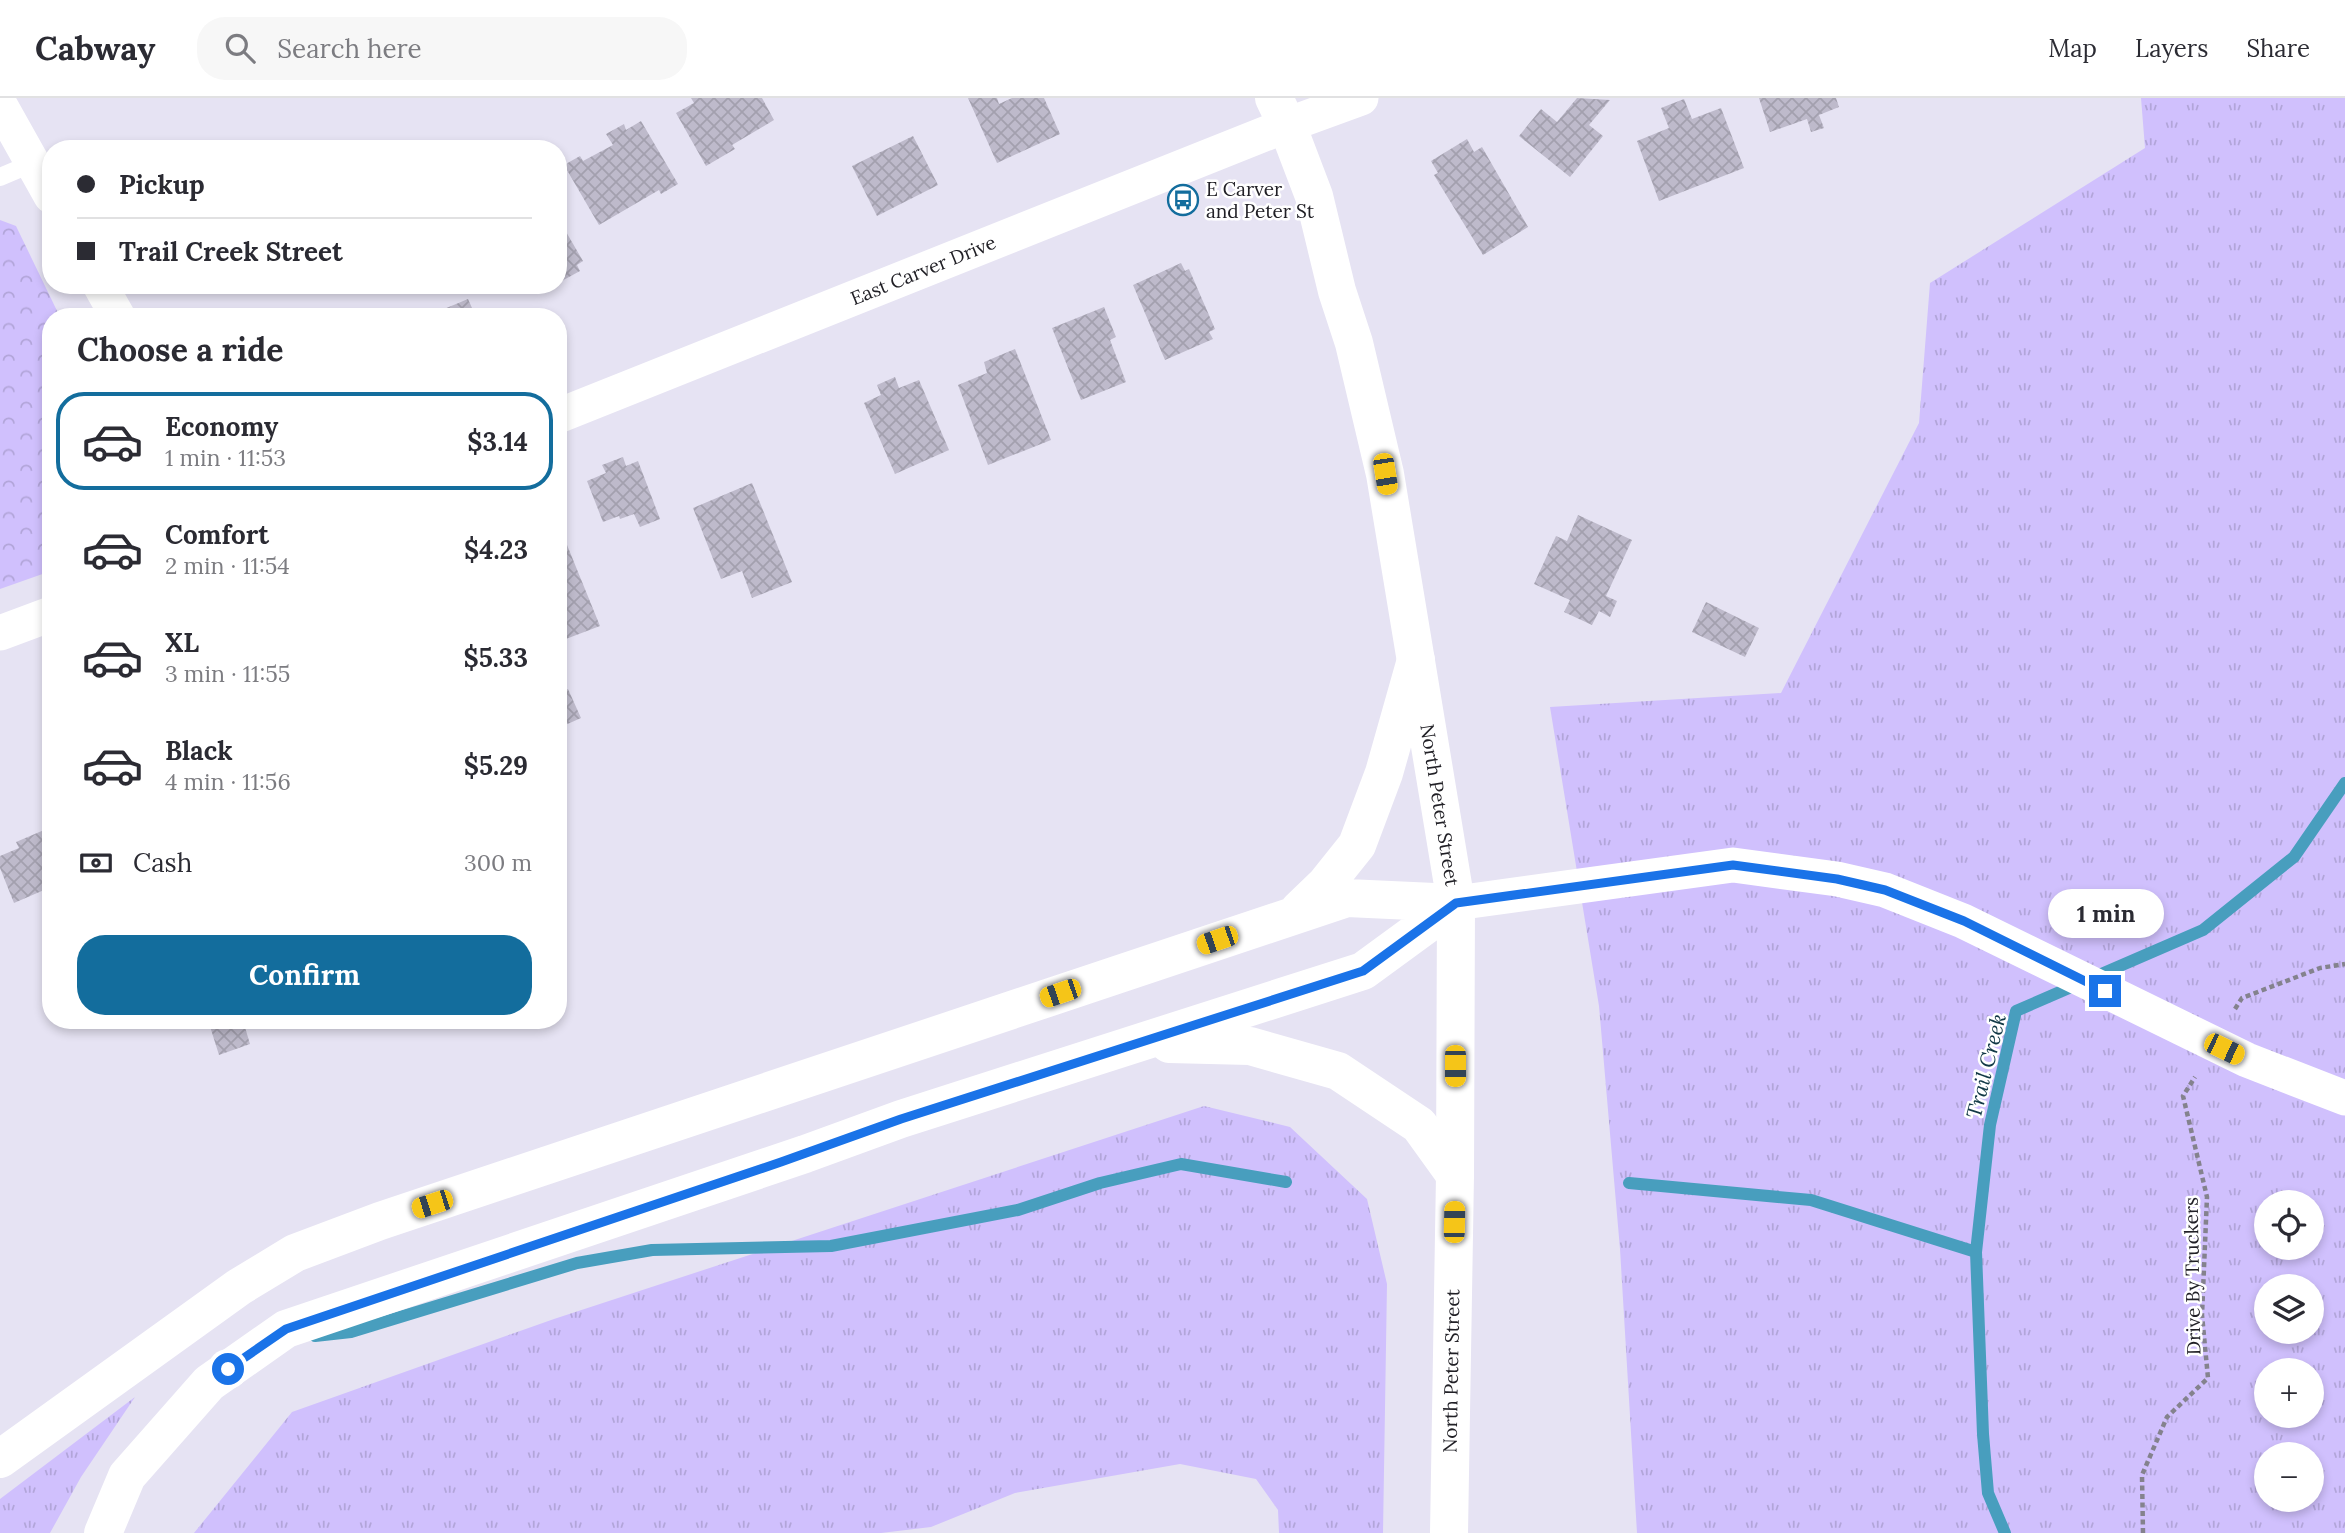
<!DOCTYPE html>
<meta charset="utf-8">
<style>
body{margin:0;font-family:Lora,serif;background:#f7f7f7;color:#2b2b33;height:100vh;display:flex;flex-direction:column;font-size:26px;white-space:nowrap}
*{box-sizing:border-box;margin:0}
p{font-size:23px;color:#7c7c81}
.icon{flex:none;width:38px;height:38px;fill:none;stroke:currentColor;stroke-width:2;stroke-linecap:round;stroke-linejoin:round}
.map{position:relative;flex:1;overflow:hidden}
.panel{position:absolute;left:42px;top:210px;width:525px;height:721px;display:flex;flex-direction:column;background:#fff;border-radius:28px;box-shadow:0 4px 10px #0003}
.panel>*{flex:none}
.hud{position:absolute;left:42px;top:42px;width:525px;height:154px;border-radius:28px;box-shadow:0 4px 10px #0003;display:grid;align-content:center;height:154px;padding:0 35px;background:#fff}
.fabs{position:absolute;left:2254px;top:1092px;display:grid;gap:14px}
.fabs a{display:grid;place-items:center;width:70px;height:70px;border-radius:50%;background:#fff;box-shadow:0 4px 10px #0003;font-size:35px}
.end{position:absolute;width:32px;height:32px;margin:-16px;border:9px solid #1a73e8;background:#fff;box-shadow:0 0 0 4px #fff}
.from{border-radius:50%}
.bubble{position:absolute;height:49px;border-radius:24px;background:#fff;box-shadow:0 4px 10px #0003;font-size:23px;font-weight:800;line-height:49px;text-align:center}
.car{position:absolute;width:21px;height:42px;margin:-21px -10px;border-radius:9px;box-shadow:0 0 5px 2px #0007;background:linear-gradient(#f5c518 24%,#345 0 40%,#f5c518 0 76%,#345 0 86%,#f5c518 0)}
.hud b{display:flex;align-items:center;gap:24px;height:66px;font-size:26px}
.hud b+b{border-top:2px solid #e1e1e2}
.hud i{width:18px;height:18px;background:#2b2b33}
ul{padding:0;list-style:none}
li{display:flex;align-items:center;gap:21px;height:98px;margin:0 14px 10px;padding:0 21px;border:4px solid transparent;border-radius:28px}
li div{flex:1}
li b{display:block;font-size:26px}
li em{font-style:normal;font-weight:800}
li.current{border-color:#136d9d}
li>.icon{width:63px;height:63px;stroke-width:1.5}
h2{padding:0 35px;font-size:32px;line-height:84px}
.pay{display:flex;align-items:center;gap:18px;height:77px;padding:0 35px;font-size:26px}
.pay p{margin-inline-start:auto}
.action{display:flex;gap:14px;margin-top:auto;padding:14px 35px}
.action a{flex:1;height:80px;border-radius:28px;background:#136d9d;color:#fff;font-size:28px;font-weight:800;line-height:80px;text-align:center}
header{display:flex;align-items:center;gap:42px;box-sizing:border-box;height:98px;padding:0 35px;background:#fff;border-bottom:2px solid #e1e1e2}
header strong{font-size:33px}
nav{display:flex;gap:38px;margin-inline-start:auto;font-size:24px}
.search{width:490px;height:63px;background:#f7f7f7;display:flex;align-items:center;gap:18px;box-sizing:border-box;padding:0 24px;border-radius:28px;color:#7c7c81;font-size:26px}
.map>svg:first-child{display:block}
.grass{fill:url(#grass-tufts);fill-rule:evenodd}
.forest{fill:url(#forest-crowns)}
.lines{fill:none;stroke-linecap:round;stroke-linejoin:round}
.stream{stroke:#489ebe;stroke-width:12}
.building{fill:url(#building-cross-hatch)}
.path{stroke:#84828d;stroke-width:4.5;stroke-dasharray:5 3.5;stroke-linecap:butt}
.lane{stroke:#fff;stroke-width:18}
.street{stroke:#fff;stroke-width:35}
.secondary{stroke:#fff;stroke-width:38}
.highway{stroke:#fff;stroke-width:38}
.route{stroke:#1a73e8;stroke-width:9}
.labels{text-anchor:middle;dominant-baseline:central;stroke-width:5;stroke-linejoin:round;paint-order:stroke}
.poi-label{font-size:19px;fill:#212026;stroke:#fff;text-anchor:start}
.street-label{font-size:19px;fill:#212026;stroke:#fff}
.water-label{font-size:21px;font-style:italic;fill:#113846;stroke:#fff}
</style>
<header>
<strong>Cabway</strong>
<div class="search"><svg class="icon" aria-label="search" viewBox="0 0 24 24"><circle cx="10" cy="10" r="6"/><path d="M15 15l6 6"/></svg>Search here</div>
<nav><a>Map</a><a>Layers</a><a>Share</a></nav>
</header>
<div class="map">
<svg width="2345" height="1435" viewBox="0 0 2345 1435">
<defs>
<pattern id="grass-tufts" width="24" height="20" patternUnits="userSpaceOnUse" patternTransform="scale(1.75)"><rect width="24" height="20" fill="#d0c0fd"/><path d="M3 7l-1-3M5 7V3M7 7l1-3M15 17l-1-3M17 17v-4M19 17l1-3" fill="none" stroke="#b2a5d9"/></pattern>
<pattern id="forest-crowns" width="20" height="18" patternUnits="userSpaceOnUse" patternTransform="scale(1.75)"><rect width="20" height="18" fill="#d0c0fd"/><path d="M2 6a3 3 0 1 1 6 0M12 15a3 3 0 1 1 6 0" fill="none" stroke="#b2a5d9"/></pattern>
<pattern id="building-cross-hatch" width="8" height="8" patternUnits="userSpaceOnUse" patternTransform="scale(1.75)"><rect width="8" height="8" fill="#bebacb"/><path d="M0 0l8 8M0 8l8-8" fill="none" stroke="#a3a0ae"/></pattern>
</defs>
<rect width="100%" height="100%" fill="#e6e3f3"/>
<path class="grass" d="M2141,0H2345V1435H1637L1620,1151L1599,908L1550,609L1781,595L1919,325L1930,185L2145,50ZM2266,1104H2312V1150H2266ZM2266,1188H2312V1234H2266ZM2266,1272H2312V1318H2266ZM2266,1356H2312V1402H2266Z
M1204,1008L1290,1029L1367,1101L1387,1186L1383,1435H1279L1278,1412L1256,1381L1180,1366L1015,1395L931,1429L881,1435H194L292,1314L554,1221Z
M135,1299L81,1379L50,1435H0V1401Z"/>
<path class="forest" d="M0,122L16,128L60,219H51V473L0,491Z"/>
<g class="lines">
<path class="stream" d="M1629,1085L1811,1102L1976,1154
M315,1238L351,1234L577,1165L652,1152L831,1148L1018,1112L1100,1085L1181,1066L1286,1084
M2005,1435L1988,1395L1983,1336L1976,1154L1990,1027L2016,913L2203,832L2294,759L2345,685"/>
</g>
<path class="building" d="M691,0H762L774,22L732,47L735,51L706,68L676,15L694,5Z
M968,0H997L999,6L1012,0H1044L1060,36L997,65Z
M1577,0L1610,2L1589,27L1603,38L1570,79L1519,38L1541,11L1557,24Z
M1759,0H1836L1839,9L1819,17L1824,30L1811,34L1807,21L1770,34Z
M1684,1L1692,21L1721,10L1744,70L1659,103L1637,43L1669,30L1661,10Z
M641,23L678,86L661,96L659,92L599,127L564,67L580,58L583,63L613,47L606,36L624,26L626,32Z
M913,38L938,87L877,118L852,68Z
M1467,41L1474,54L1482,49L1528,129L1483,157L1434,77L1438,75L1431,63Z
M558,120L583,163L577,167L580,173L558,185Z
M1181,165L1185,173L1189,171L1215,231L1209,234L1213,241L1165,262L1133,187Z
M468,201L476,219H425Z
M1104,209L1116,239L1110,242L1126,284L1081,302L1052,230Z
M1015,251L1051,342L988,367L958,287L987,275L984,264Z
M895,279L899,290L919,282L949,352L895,376L864,305L881,297L877,287Z
M623,359L626,368L638,363L660,421L640,429L634,416L620,421L619,418L603,424L587,383L606,375L602,367Z
M752,385L792,484L752,500L742,473L721,481L693,410Z
M1578,417L1632,442L1606,498L1617,503L1610,519L1599,513L1592,527L1564,514L1570,502L1534,486L1556,438L1567,443Z
M565,442L600,528L558,544V444Z
M1706,504L1759,530L1745,559L1692,534Z
M568,591L581,620L563,628L558,618V596Z
M51,729V789L14,805L0,770V758L19,750L16,744Z
M208,922H253L244,926L250,946L219,957Z"/>
<g class="lines">
<path class="path" d="M2235,911L2242,900L2320,870L2345,866
M2143,1435L2142,1377L2167,1319L2208,1280L2202,1217L2207,1099L2183,998L2195,979"/>
<path class="lane" d="M0,79L33,65"/>
<path class="street" d="M0,7L51,98
M100,187L118,219
M558,318L1287,27L1361,0
M0,535L51,516
M1456,805L1733,767L1837,781L1885,792L1963,823L2247,962L2345,1000"/>
<path class="secondary" d="M1274,0L1287,27L1314,98L1337,193L1354,245L1385,376L1456,805L1455,1077L1449,1435"/>
<path class="highway" d="M1299,812L1325,787L1357,747L1384,675L1416,562
M1169,946L1250,948L1338,973L1419,1027L1455,1077
M0,1361L239,1189L295,1155L380,1123L1347,800L1456,805
M103,1435L127,1378L209,1285L286,1231L805,1056L901,1021L1363,873L1456,805"/>
</g>
<g class="lines">
<path class="route" d="M228,1271L286,1231L781,1064L901,1021L1363,873L1456,805L1733,767L1837,781L1885,792L1964,823L2105,893"/>
</g>
<defs>
<g id="bus-ring" transform="scale(1.575)"><circle r="9.5" fill="#fff" stroke="#136d9d" stroke-width="1.5"/><path d="M-5-6H5V4H4V6H2V4H-2V6H-4V4H-5ZM-3.5-4V0h7V-4ZM-3.5 1.2v1.5H-2V1.2ZM2 1.2v1.5H3.5V1.2Z" fill="#136d9d"/></g>
</defs>
<g fill-rule="evenodd">
<use href="#bus-ring" x="1183" y="102"/>
</g>
<g class="labels">
<g class="poi-label">
<text x="1206" y="91">E Carver<tspan x="1206" dy="22">and Peter St</tspan></text>
</g>
<g class="street-label">
<text transform="translate(923 172) rotate(-22)">East Carver Drive</text>
<text transform="translate(1440 707) rotate(81)">North Peter Street</text>
<text transform="translate(2192 1178) rotate(-91)">Drive By Truckers</text>
<text transform="translate(1451 1273) rotate(-89)">North Peter Street</text>
</g>
<g class="water-label">
<text transform="translate(1986 968) rotate(-76)">Trail Creek</text>
</g>
</g>
</svg>
<div class="fabs">
<a><svg class="icon" aria-label="locate" viewBox="0 0 24 24"><circle cx="12" cy="12" r="6"/><path d="M12 2v4M12 18v4M2 12h4M18 12h4"/></svg></a>
<a><svg class="icon" aria-label="layers" viewBox="0 0 24 24"><path d="M12 4l9 5-9 5-9-5zM3 14l9 5 9-5"/></svg></a>
<a>+</a>
<a>−</a>
</div>
<i class="end from" style="left:228px;top:1271px"></i>
<i class="end" style="left:2105px;top:893px"></i>
<div class="bubble" style="left:2048px;top:791px;width:116px">1 min</div>
<i class="car" style="left:1385px;top:376px;rotate:171deg"></i>
<i class="car" style="left:1217px;top:842px;rotate:251deg"></i>
<i class="car" style="left:1060px;top:895px;rotate:251deg"></i>
<i class="car" style="left:2224px;top:951px;rotate:116deg"></i>
<i class="car" style="left:1455px;top:968px;rotate:180deg"></i>
<i class="car" style="left:432px;top:1106px;rotate:252deg"></i>
<i class="car" style="left:1454px;top:1124px;rotate:1deg"></i>
<div class="hud">
<b><i class="from"></i>Pickup</b>
<b><i></i>Trail Creek Street</b>
</div>
<section class="panel">
<h2>Choose a ride</h2>
<ul>
<li class="current"><svg class="icon" aria-label="car" viewBox="0 0 24 24"><path d="M5 17H2v-5l4-1 3-4h7l3 4 3 1v5h-3M9 17h6M6 11h13"/><circle cx="7" cy="17" r="2"/><circle cx="17" cy="17" r="2"/></svg><div><b>Economy</b><p>1 min · 11:53</p></div><em>$3.14</em></li>
<li><svg class="icon" aria-label="car" viewBox="0 0 24 24"><path d="M5 17H2v-5l4-1 3-4h7l3 4 3 1v5h-3M9 17h6M6 11h13"/><circle cx="7" cy="17" r="2"/><circle cx="17" cy="17" r="2"/></svg><div><b>Comfort</b><p>2 min · 11:54</p></div><em>$4.23</em></li>
<li><svg class="icon" aria-label="car" viewBox="0 0 24 24"><path d="M5 17H2v-5l4-1 3-4h7l3 4 3 1v5h-3M9 17h6M6 11h13"/><circle cx="7" cy="17" r="2"/><circle cx="17" cy="17" r="2"/></svg><div><b>XL</b><p>3 min · 11:55</p></div><em>$5.33</em></li>
<li><svg class="icon" aria-label="car" viewBox="0 0 24 24"><path d="M5 17H2v-5l4-1 3-4h7l3 4 3 1v5h-3M9 17h6M6 11h13"/><circle cx="7" cy="17" r="2"/><circle cx="17" cy="17" r="2"/></svg><div><b>Black</b><p>4 min · 11:56</p></div><em>$5.29</em></li>
</ul>
<div class="pay"><svg class="icon" aria-label="cash" viewBox="0 0 24 24"><path d="M3 7h18v10H3z"/><circle cx="12" cy="12" r="2"/></svg>Cash<p>300 m</p></div>
<div class="action"><a>Confirm</a></div>
</section>
</div>
